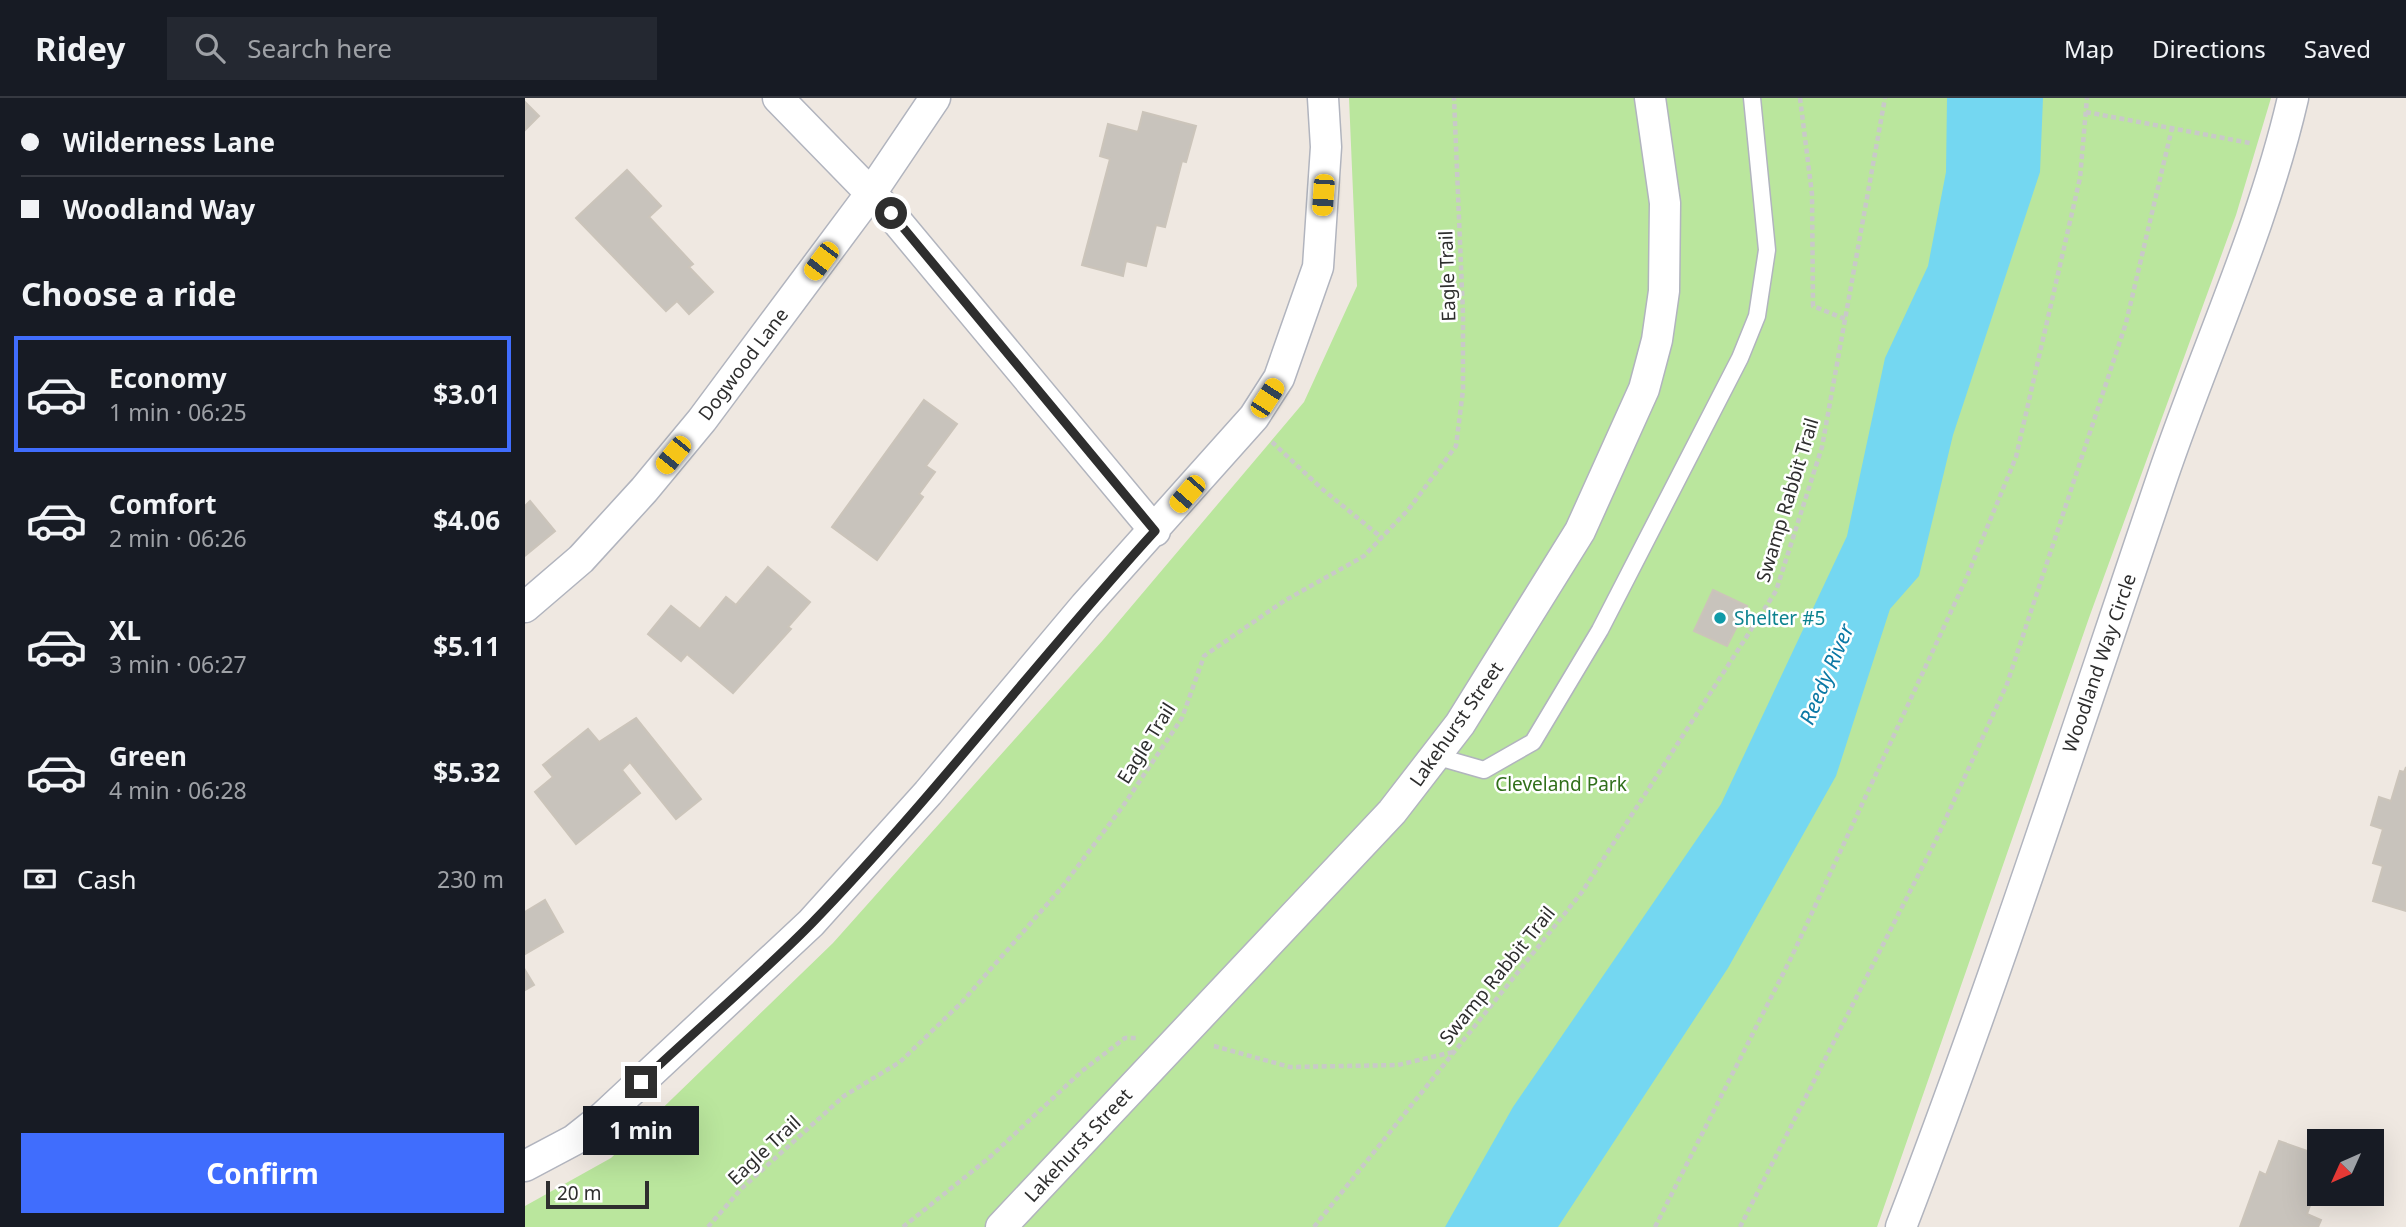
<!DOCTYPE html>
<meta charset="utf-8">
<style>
body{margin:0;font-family:"Noto Sans",sans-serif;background:#242831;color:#f1f3f6;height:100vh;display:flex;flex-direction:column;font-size:26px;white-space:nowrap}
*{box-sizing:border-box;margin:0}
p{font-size:23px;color:#9ea1a6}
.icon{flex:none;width:38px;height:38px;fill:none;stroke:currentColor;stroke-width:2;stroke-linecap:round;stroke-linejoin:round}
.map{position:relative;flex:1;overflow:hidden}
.side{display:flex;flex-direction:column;background:#171b24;width:525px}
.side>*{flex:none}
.top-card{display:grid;align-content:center;height:154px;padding:0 21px;background:#171b24}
.needle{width:46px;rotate:225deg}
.tools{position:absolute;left:1782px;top:1031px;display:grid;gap:14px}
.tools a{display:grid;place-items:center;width:77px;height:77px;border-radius:0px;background:#171b24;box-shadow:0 7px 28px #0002;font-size:35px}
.scale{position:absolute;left:21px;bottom:18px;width:103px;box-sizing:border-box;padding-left:7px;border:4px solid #2e2e2e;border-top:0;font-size:19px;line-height:24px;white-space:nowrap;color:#2e2e2e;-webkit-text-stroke:5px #fff;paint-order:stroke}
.end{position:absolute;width:32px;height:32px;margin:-16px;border:9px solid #2e2e2e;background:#fff;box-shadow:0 0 0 4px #fff}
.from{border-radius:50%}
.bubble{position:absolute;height:49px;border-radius:0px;background:#171b24;box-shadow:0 7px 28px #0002;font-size:23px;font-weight:700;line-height:49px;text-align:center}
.car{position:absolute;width:21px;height:42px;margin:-21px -10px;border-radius:9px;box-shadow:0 0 5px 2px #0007;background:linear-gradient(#f5c518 24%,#345 0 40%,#f5c518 0 76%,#345 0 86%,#f5c518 0)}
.top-card b{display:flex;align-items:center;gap:24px;height:66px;font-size:26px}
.top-card b+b{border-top:2px solid #363941}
.top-card i{width:18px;height:18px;background:#f1f3f6}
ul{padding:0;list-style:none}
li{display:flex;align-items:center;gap:21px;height:116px;margin:0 14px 10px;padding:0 7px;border:4px solid transparent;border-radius:0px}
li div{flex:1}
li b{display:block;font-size:26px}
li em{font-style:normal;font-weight:700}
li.active{border-color:#406dfd}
li>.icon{width:63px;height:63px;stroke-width:1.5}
h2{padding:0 21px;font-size:32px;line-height:84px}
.pay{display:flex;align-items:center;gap:18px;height:77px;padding:0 21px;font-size:26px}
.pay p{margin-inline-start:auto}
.action{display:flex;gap:14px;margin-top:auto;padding:14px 21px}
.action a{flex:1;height:80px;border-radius:0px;background:#406dfd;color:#fff;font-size:28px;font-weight:700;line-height:80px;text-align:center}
header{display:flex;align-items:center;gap:42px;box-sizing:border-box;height:98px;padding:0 35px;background:#171b24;border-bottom:2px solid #363941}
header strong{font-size:33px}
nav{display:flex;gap:38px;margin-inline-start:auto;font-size:24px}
.search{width:490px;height:63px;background:#242831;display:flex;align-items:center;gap:18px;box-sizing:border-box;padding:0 24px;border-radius:0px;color:#9ea1a6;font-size:26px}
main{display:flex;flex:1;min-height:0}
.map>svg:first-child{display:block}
.green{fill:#bae69d}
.water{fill:#74d7f1}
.building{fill:#c8c3bc;stroke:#cbc4ba;stroke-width:2}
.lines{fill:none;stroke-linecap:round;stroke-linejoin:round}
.lane-casing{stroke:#b1b4be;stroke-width:19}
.street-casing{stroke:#b1b4be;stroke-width:33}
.path{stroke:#c9c9c9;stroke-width:4.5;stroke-dasharray:5 3.5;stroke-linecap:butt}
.lane{stroke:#fff;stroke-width:16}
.street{stroke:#fff;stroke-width:30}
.route{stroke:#2e2e2e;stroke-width:9}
.culture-dot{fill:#0f9aa8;stroke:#fff;stroke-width:2.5}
.labels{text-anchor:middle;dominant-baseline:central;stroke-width:5;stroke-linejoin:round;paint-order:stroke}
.street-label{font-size:19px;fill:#2e2e2e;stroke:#fff}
.culture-label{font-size:19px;fill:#0d838f;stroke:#fff;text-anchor:start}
.park-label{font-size:19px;fill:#306f1a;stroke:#fff}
.water-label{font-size:21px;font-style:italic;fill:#0b78a5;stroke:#fff}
</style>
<header>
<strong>Ridey</strong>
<div class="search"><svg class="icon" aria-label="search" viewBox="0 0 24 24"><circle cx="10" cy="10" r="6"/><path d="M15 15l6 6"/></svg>Search here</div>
<nav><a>Map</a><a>Directions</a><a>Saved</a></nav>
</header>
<main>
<section class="side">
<div class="top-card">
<b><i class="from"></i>Wilderness Lane</b>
<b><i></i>Woodland Way</b>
</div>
<h2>Choose a ride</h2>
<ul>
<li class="active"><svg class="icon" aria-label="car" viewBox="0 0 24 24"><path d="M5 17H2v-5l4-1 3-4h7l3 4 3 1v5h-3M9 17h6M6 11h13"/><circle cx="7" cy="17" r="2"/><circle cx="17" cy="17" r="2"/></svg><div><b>Economy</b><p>1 min · 06:25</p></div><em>$3.01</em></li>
<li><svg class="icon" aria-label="car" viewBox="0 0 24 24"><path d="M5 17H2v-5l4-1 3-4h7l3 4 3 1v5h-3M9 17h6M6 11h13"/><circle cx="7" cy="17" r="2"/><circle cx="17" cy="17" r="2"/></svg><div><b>Comfort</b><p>2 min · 06:26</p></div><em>$4.06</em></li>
<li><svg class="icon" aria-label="car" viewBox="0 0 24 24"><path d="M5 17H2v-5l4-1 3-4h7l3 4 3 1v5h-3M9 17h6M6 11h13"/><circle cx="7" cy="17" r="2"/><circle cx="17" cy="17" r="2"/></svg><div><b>XL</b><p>3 min · 06:27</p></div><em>$5.11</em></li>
<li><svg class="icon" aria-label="car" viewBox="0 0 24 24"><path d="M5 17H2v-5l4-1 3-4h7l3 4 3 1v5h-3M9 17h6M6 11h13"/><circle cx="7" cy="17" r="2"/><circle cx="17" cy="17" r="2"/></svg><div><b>Green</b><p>4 min · 06:28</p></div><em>$5.32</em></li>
</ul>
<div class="pay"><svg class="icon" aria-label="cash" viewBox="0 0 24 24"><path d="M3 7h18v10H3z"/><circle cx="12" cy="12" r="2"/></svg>Cash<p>230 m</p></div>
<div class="action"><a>Confirm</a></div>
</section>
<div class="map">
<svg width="1881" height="1129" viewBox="0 0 1881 1129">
<rect width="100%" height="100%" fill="#efe8e1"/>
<path class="green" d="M824,0H1746L1711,117L1565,517L1352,1129H0V1108L86,1060L308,845L578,542L779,304L832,188Z"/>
<path class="water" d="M1422,0H1518L1515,74L1428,337L1394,478L1365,511L1311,678L1203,870L1033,1129H920L988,1009L1196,706L1322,438L1360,260L1403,168L1421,74Z"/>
<path class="building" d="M0,4L14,18L0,32Z
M618,14L671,28L661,64L657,63L640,129L631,127L621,168L601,163L598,178L557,167L585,61L575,58L583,26L613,34Z
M102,72L136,108L124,119L168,166L164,169L188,194L164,216L152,203L141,213L51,120Z
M399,302L432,326L401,368L410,374L394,396L398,399L352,462L307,429Z
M5,403L30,433L1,457L0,408Z
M243,469L285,504L263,529L266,531L208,595L162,556L156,563L123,536L146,508L175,531L201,499L211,507Z
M1188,492L1222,508L1202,548L1169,533Z
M111,620L176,701L151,721L105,664L97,672L115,695L51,746L10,694L28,679L18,667L63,631L74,644Z
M1881,669V813L1848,803L1858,768L1848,765L1858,731L1846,727L1854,699L1866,703L1875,673L1879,674Z
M20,802L38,834L0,856V814Z
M0,872L9,887L0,892Z
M1754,1043L1794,1057L1783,1088L1791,1091L1782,1116L1796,1122L1793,1129H1715L1735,1074L1741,1077Z"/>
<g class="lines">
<g class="lane-casing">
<path id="lane" d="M910,658L959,672L1008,644L1075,532L1215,260L1232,218L1242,152L1227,0"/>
</g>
<g class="street-casing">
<path id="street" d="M253,0L365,115L630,433
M0,509L56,461L119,392L177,322L346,95L410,0
M0,1068L49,1042L78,1019L286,825L403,695L560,508L729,319L754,280L793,169L801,49L798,0
M476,1129L867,714L935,626L1055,433L1119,291L1132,242L1139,193L1140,105L1125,0
M1376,1129C1471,882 1552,630 1637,380C1680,253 1738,130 1768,0"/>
</g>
<path class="path" d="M1275,0L1287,96L1288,208L1320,221
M1561,14L1725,45
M747,344L796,390L857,440
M689,948L765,969L873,967L928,954
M183,1129L216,1091L319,998L375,964L438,903L538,788L598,708L657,620L679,558L759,503L839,458L883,412L931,348L938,292V216L929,0
M378,1129L465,1059L557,973L600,940H611
M789,1129L1057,794L1251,493L1297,349L1360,0
M1130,1129L1267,858L1441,481L1491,359L1555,80L1562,0
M1215,1129L1411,742L1482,586L1601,225L1647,30"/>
<use href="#lane" class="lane"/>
<use href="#street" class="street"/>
</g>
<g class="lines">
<path class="route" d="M116,984C172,931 233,880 287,825C408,700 513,561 630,433L366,115"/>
</g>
<circle class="culture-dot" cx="1195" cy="520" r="7"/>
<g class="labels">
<g class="street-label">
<text transform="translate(922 178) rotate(-92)">Eagle Trail</text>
<text transform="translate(218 266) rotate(-53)">Dogwood Lane</text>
<text transform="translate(1262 402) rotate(-73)">Swamp Rabbit Trail</text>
<text transform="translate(1574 565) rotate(-71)">Woodland Way Circle</text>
<text transform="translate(931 626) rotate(-55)">Lakehurst Street</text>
<text transform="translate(621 645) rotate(-58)">Eagle Trail</text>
<text transform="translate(972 877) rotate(-51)">Swamp Rabbit Trail</text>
<text transform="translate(553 1047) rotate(-47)">Lakehurst Street</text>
<text transform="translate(239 1052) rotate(-43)">Eagle Trail</text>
</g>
<g class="culture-label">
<text x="1209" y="520">Shelter #5</text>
</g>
<g class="park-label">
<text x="1036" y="686">Cleveland Park</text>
</g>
<g class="water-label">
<text transform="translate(1301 576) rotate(-67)">Reedy River</text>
</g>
</g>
</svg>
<div class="tools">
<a><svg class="needle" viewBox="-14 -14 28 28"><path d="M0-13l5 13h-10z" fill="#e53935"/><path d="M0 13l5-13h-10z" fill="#9ea1a6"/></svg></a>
</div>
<div class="scale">20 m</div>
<i class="end from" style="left:366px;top:115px"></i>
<i class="end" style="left:116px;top:984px"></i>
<div class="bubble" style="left:58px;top:1008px;width:116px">1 min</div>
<i class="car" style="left:798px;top:97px;rotate:184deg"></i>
<i class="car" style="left:296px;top:163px;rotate:217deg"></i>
<i class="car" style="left:742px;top:300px;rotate:33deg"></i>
<i class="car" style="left:148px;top:357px;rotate:219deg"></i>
<i class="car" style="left:662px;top:396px;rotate:221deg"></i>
</div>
</main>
